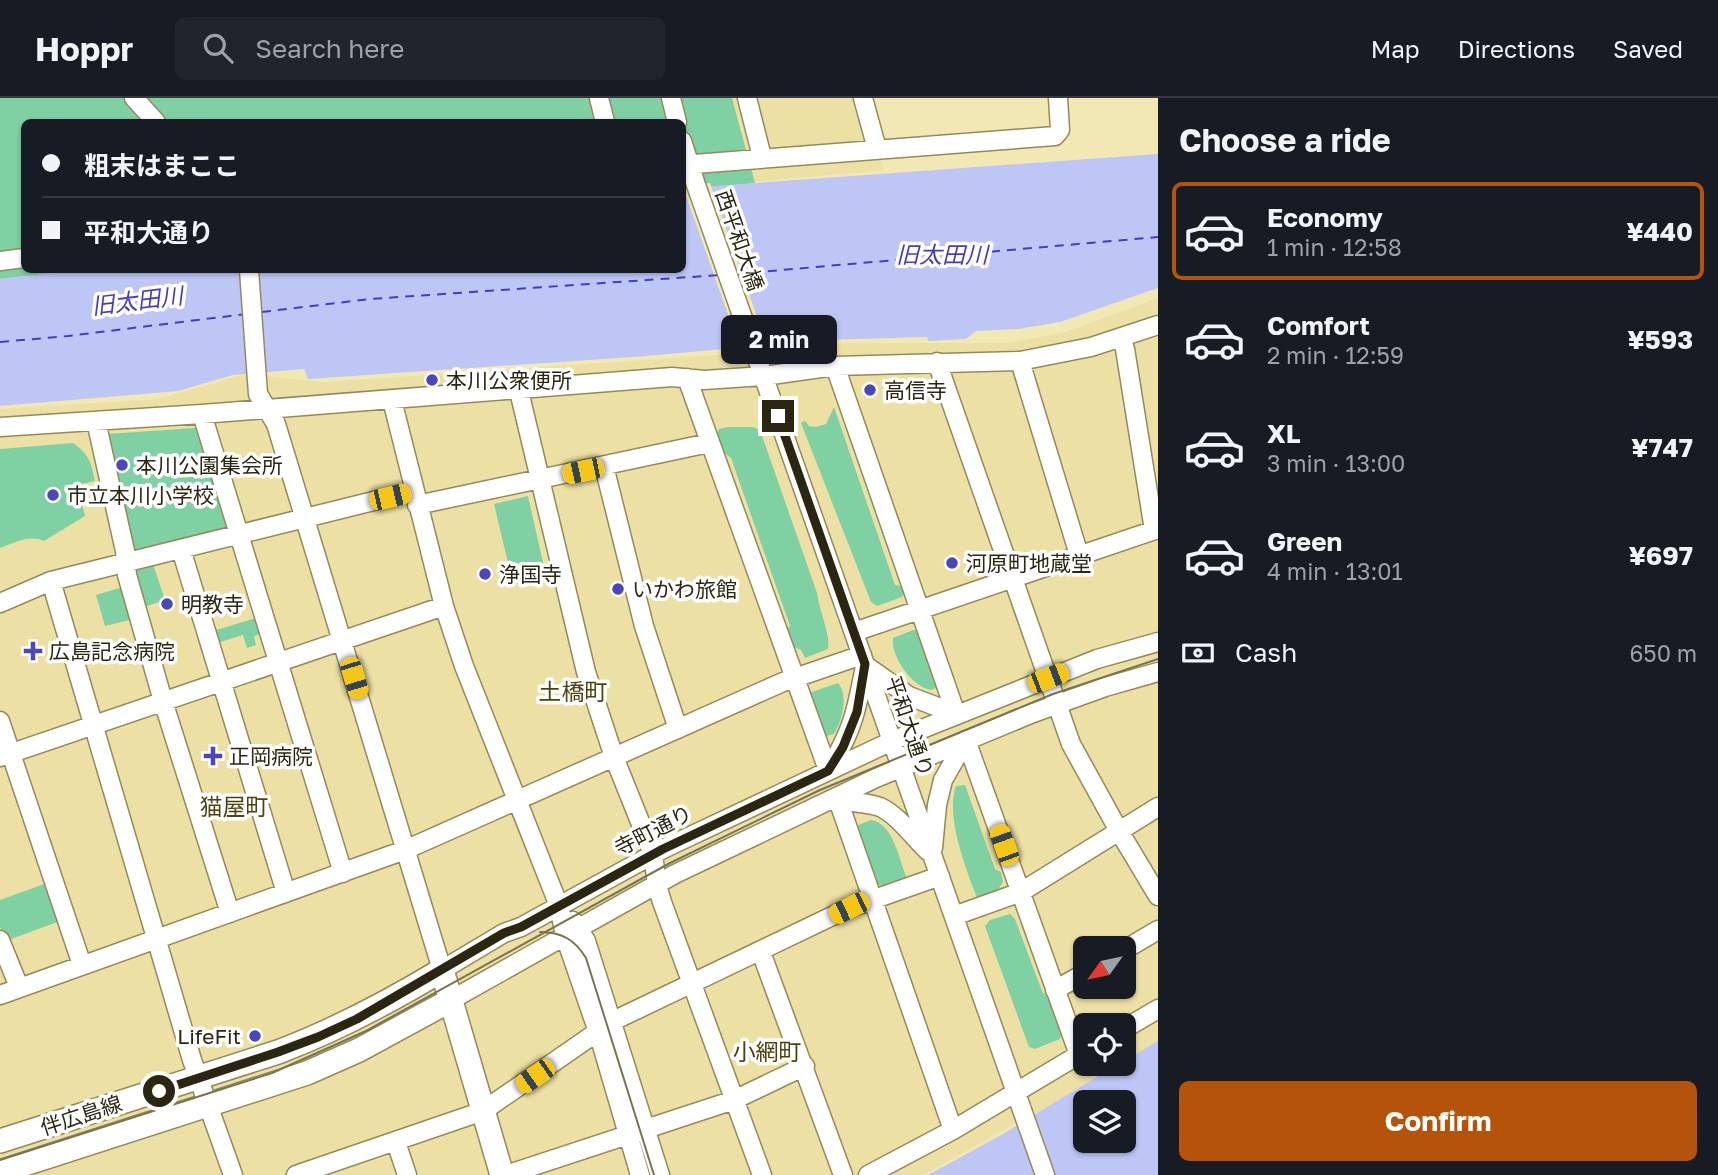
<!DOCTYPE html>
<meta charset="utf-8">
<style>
body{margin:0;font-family:"Golos Text","Noto Sans JP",sans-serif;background:#20242c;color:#f1f3f6;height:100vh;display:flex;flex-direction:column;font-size:26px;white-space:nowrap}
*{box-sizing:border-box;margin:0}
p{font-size:23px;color:#9ea1a6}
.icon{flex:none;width:38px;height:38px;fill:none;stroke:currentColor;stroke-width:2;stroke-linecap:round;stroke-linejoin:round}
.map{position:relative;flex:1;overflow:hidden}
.sheet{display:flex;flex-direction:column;background:#171b24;width:560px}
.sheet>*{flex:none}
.top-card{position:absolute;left:21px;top:21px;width:665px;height:154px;border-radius:10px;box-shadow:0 2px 5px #0004;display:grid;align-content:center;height:154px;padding:0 21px;background:#171b24}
.needle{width:46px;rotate:237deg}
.controls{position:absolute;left:1073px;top:838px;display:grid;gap:14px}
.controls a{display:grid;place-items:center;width:63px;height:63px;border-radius:10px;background:#171b24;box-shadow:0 2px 5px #0004;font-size:35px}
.end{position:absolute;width:32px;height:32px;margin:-16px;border:9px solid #2a2611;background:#fff;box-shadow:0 0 0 4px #fff}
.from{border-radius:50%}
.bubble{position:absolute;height:49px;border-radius:10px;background:#171b24;box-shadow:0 2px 5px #0004;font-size:23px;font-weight:700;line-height:49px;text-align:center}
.car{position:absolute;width:21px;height:42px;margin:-21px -10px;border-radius:9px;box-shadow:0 0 5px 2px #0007;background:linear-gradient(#f5c518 24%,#345 0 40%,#f5c518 0 76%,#345 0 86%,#f5c518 0)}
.top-card b{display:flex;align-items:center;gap:24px;height:66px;font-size:26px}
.top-card b+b{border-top:2px solid #363941}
.top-card i{width:18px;height:18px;background:#f1f3f6}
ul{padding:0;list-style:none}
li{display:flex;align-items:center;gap:21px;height:98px;margin:0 14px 10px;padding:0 7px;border:4px solid transparent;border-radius:10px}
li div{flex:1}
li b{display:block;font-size:26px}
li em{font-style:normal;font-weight:700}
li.selected{border-color:#b45309}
li>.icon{width:63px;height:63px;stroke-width:1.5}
h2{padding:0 21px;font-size:32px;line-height:84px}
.pay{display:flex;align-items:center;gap:18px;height:77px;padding:0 21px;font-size:26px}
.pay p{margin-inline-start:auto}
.action{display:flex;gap:14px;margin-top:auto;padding:14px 21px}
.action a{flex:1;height:80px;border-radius:10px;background:#b45309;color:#fff;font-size:28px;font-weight:700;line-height:80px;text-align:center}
header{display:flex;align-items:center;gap:42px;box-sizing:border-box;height:98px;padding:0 35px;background:#171b24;border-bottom:2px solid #363941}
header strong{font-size:33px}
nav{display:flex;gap:38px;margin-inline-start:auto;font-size:24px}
.search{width:490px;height:63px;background:#20242c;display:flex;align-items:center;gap:18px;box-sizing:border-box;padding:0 24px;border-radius:10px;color:#9ea1a6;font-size:26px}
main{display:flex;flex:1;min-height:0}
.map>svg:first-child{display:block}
.built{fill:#ece0a4;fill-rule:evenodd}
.green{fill:#7fd1a3}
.water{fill:#bec6f6;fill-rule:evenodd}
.pier{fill:#f2e8b4}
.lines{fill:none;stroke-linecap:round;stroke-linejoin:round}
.ferry{stroke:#453cc2;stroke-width:2;stroke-dasharray:9 7;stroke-linecap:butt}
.minor-casing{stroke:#948a59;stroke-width:21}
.major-casing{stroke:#948a59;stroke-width:26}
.minor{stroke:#fff;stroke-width:18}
.major{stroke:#fff;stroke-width:23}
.tram{stroke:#7a7352;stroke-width:2}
.route{stroke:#2a2611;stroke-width:9}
.poi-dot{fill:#4a47bd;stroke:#fff;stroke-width:2.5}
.labels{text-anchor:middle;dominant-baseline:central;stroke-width:7;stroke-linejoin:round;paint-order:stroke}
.street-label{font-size:21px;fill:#2a2611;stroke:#fff}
.poi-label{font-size:21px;fill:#2a2611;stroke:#fff;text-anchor:start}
.water-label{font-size:23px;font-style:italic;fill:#453cc2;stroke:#fff}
.neighbourhood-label{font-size:23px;fill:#4d4311;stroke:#fff}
</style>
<header>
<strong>Hoppr</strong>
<div class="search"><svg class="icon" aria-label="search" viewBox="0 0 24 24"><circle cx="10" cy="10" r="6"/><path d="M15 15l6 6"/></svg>Search here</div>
<nav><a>Map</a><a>Directions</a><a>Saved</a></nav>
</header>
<main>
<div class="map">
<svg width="1158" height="1077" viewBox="0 0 1158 1077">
<rect width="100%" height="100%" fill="#f2e8b4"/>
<path class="built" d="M672,0H864L884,72L697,89L682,24Z
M1158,200V944L1124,966V928H1085V966H1123L1061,1004L1015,1026L923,1077H0V311L158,301L246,276L323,284L718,257L817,245H1010L1066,234ZM1085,850H1124V889H1085Z"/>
<path class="green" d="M0,0H732L755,85L683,92L682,24H24V172H80L0,181Z
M834,309L895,487L901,488L904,495L902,499L877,508L871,504L801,325L805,323L809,328L816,329L826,326Z
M727,329H753L760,332L817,495C819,512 831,538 828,551L805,560L801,552L792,548L786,533L790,528L731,360L722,353L717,336L719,331Z
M195,330L202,333L230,423L227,430L133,452L107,336Z
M73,345C89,356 91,364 95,383L77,387L85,418L44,443C30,436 13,445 0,450V351Z
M528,398L546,478L513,486L494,406Z
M153,466L165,502L141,510L134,470Z
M123,489L134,521L105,528L96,497Z
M259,519L264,535L254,538L256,547L247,550L243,537L217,545L213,533Z
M913,532H918L938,589L931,592C913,590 890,558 893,540Z
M838,585C849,597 842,623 834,636L823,639L809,595Z
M965,687L995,771L1001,774L1003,784L998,792L977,800C966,771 945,718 956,688Z
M871,722C893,725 899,761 906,778L904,782L882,788L877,786L856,728Z
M47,785L60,823L6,843L0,829V802Z
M1010,816L1015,821L1042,893L1051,903L1062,934L1060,941L1035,951L1029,949L985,828L990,822Z"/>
<path class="water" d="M1158,56V190L1060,224L1018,231L976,233L966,241L928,243L927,239L821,242L647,258L308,281L304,271L233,277L178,293L0,308V181L80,172H682L683,92L714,88Z
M1158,943V1077H928L1003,1036L1118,966H1124V963ZM1085,1004H1124V1043H1085Z"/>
<path class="pier" d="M710,85L768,250L741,253L683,89Z"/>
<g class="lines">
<path class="ferry" d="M736,176L1158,139
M262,214L370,201L720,177
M0,244L68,238L246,216"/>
<g class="minor-casing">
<path id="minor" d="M134,0L156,24
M599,0L605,24
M671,0L677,24
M747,0L762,59
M863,0L877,51
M682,43L696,87L1045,1077
M682,67L1055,38L1060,32L1058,0
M0,163L24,160
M249,172L258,296L276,326L442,872L504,835L521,829L663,751L892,643L1097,561L1158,544
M1121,240L1125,251L1154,432
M1020,263L1079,457
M937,264L1071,646L1119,733L1158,798
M835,268L956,616
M687,280L828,672
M519,293L586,574L614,659L653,756L657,787L662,804L762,1077
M392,302L444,508L464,568L559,808L565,838L598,934L640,1077
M202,316L343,775
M96,323L125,453L127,477L163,603L230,815
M0,329L202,316L672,279L704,282L764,278L835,268L1020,263L1091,249L1158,227
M604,368L644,528L678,631
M417,407L709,345
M181,451L286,795
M51,483L192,962L233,1077
M0,505L51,483L414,393
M854,534L1158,431
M865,567L909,598L956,616
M0,623L82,867
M966,642L1079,957
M0,659L444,508
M828,672C852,635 857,611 865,568
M837,699L953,1032
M837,699C850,707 865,703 880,709C898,717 914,740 929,754
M933,750L937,707L943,682L966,642
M954,818L1021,794L1158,709
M573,823L586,843L660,1077
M0,842L19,889
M1124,852L1158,832
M761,854L843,1077
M1055,892L1085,875
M0,897L405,752L783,584L862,557
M451,902L675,776L876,680L1033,615L1105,589L1158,574
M1124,931L1158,911
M396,1044L407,1077
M296,1077L483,1013L613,923L849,810L940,778
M506,1077L734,1002L805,968
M868,1077L953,1032L1085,953"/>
</g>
<g class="major-casing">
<path id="major" d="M0,1043L278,954C336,932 389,904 442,872L502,1077
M0,1074L307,975L359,952L451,902"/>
</g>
<use href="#minor" class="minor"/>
<use href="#major" class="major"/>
<path class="tram" d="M540,834C562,834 575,842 586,860L654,1077
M0,1062L272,975L366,933L670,765L820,692L1053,596L1158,561"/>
</g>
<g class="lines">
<path class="route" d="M159,993L278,954L318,939L357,921L504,835L521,829L663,751L828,673L843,649L857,614L865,566L778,318"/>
</g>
<g class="poi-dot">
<circle cx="432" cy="282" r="7"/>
<circle cx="870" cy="292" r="7"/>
<circle cx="122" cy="367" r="7"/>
<circle cx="53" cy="397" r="7"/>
<circle cx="952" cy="465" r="7"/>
<circle cx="485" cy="476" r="7"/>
<circle cx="618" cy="491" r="7"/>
<circle cx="167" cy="506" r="7"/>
<path d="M29.5 542.5h7v7h7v7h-7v7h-7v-7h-7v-7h7z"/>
<path d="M209.5 647.5h7v7h7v7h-7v7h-7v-7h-7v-7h7z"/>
<circle cx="255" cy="938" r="7"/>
</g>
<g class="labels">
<g class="street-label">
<text transform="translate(740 142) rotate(71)">西平和大橋</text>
<text transform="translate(910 628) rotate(71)">平和大通り</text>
<text transform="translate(653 732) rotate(-27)">寺町通り</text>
<text transform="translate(81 1017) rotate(-18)">伴広島線</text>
</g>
<g class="poi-label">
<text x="446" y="282">本川公衆便所</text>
<text x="884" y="292">高信寺</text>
<text x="136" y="367">本川公園集会所</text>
<text x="67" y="397">市立本川小学校</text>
<text x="966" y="465">河原町地蔵堂</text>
<text x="499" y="476">浄国寺</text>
<text x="632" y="491">いかわ旅館</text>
<text x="181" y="506">明教寺</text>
<text x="49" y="553">広島記念病院</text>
<text x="229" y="658">正岡病院</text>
<text x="241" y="938" text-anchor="end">LifeFit</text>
</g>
<g class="water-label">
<text x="942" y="156">旧太田川</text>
<text transform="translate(137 202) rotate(-7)">旧太田川</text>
</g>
<g class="neighbourhood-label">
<text x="573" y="593">土橋町</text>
<text x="234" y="708">猫屋町</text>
<text x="767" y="953">小網町</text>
</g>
</g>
</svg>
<div class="controls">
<a><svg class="needle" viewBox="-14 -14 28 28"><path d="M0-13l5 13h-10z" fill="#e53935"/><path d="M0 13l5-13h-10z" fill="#9ea1a6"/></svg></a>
<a><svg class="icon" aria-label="locate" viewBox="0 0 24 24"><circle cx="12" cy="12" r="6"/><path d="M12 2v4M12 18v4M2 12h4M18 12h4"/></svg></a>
<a><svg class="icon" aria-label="layers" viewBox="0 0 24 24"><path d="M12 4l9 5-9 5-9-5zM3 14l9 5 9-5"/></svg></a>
</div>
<i class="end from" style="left:159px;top:993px"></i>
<i class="end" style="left:778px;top:318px"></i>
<div class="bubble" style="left:721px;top:217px;width:116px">2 min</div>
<i class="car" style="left:583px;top:373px;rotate:258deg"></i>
<i class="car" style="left:390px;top:399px;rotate:77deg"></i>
<i class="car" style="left:354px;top:580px;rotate:163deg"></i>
<i class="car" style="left:1048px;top:580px;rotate:69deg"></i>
<i class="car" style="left:1004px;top:747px;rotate:340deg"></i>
<i class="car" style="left:849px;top:810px;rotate:244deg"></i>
<i class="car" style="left:535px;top:978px;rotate:235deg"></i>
<div class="top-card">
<b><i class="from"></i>粗末はまここ</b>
<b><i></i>平和大通り</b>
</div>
</div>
<section class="sheet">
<h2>Choose a ride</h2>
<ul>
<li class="selected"><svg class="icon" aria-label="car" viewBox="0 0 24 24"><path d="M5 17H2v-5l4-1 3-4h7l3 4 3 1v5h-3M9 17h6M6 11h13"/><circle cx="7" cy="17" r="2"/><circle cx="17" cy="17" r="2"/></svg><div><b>Economy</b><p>1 min · 12:58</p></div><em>¥440</em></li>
<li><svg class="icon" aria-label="car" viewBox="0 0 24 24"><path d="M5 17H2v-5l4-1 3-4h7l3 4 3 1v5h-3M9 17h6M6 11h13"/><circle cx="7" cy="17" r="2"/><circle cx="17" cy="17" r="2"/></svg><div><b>Comfort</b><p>2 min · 12:59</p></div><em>¥593</em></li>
<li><svg class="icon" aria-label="car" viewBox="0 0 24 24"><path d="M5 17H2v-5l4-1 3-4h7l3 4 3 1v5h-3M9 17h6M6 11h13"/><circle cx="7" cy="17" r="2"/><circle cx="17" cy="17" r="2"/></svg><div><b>XL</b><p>3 min · 13:00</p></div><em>¥747</em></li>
<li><svg class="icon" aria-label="car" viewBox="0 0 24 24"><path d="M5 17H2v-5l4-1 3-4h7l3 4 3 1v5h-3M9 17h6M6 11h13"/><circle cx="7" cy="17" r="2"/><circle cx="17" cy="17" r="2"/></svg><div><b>Green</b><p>4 min · 13:01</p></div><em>¥697</em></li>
</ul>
<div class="pay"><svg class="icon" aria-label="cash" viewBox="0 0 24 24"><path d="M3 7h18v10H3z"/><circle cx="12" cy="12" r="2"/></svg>Cash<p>650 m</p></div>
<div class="action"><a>Confirm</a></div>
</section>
</main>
